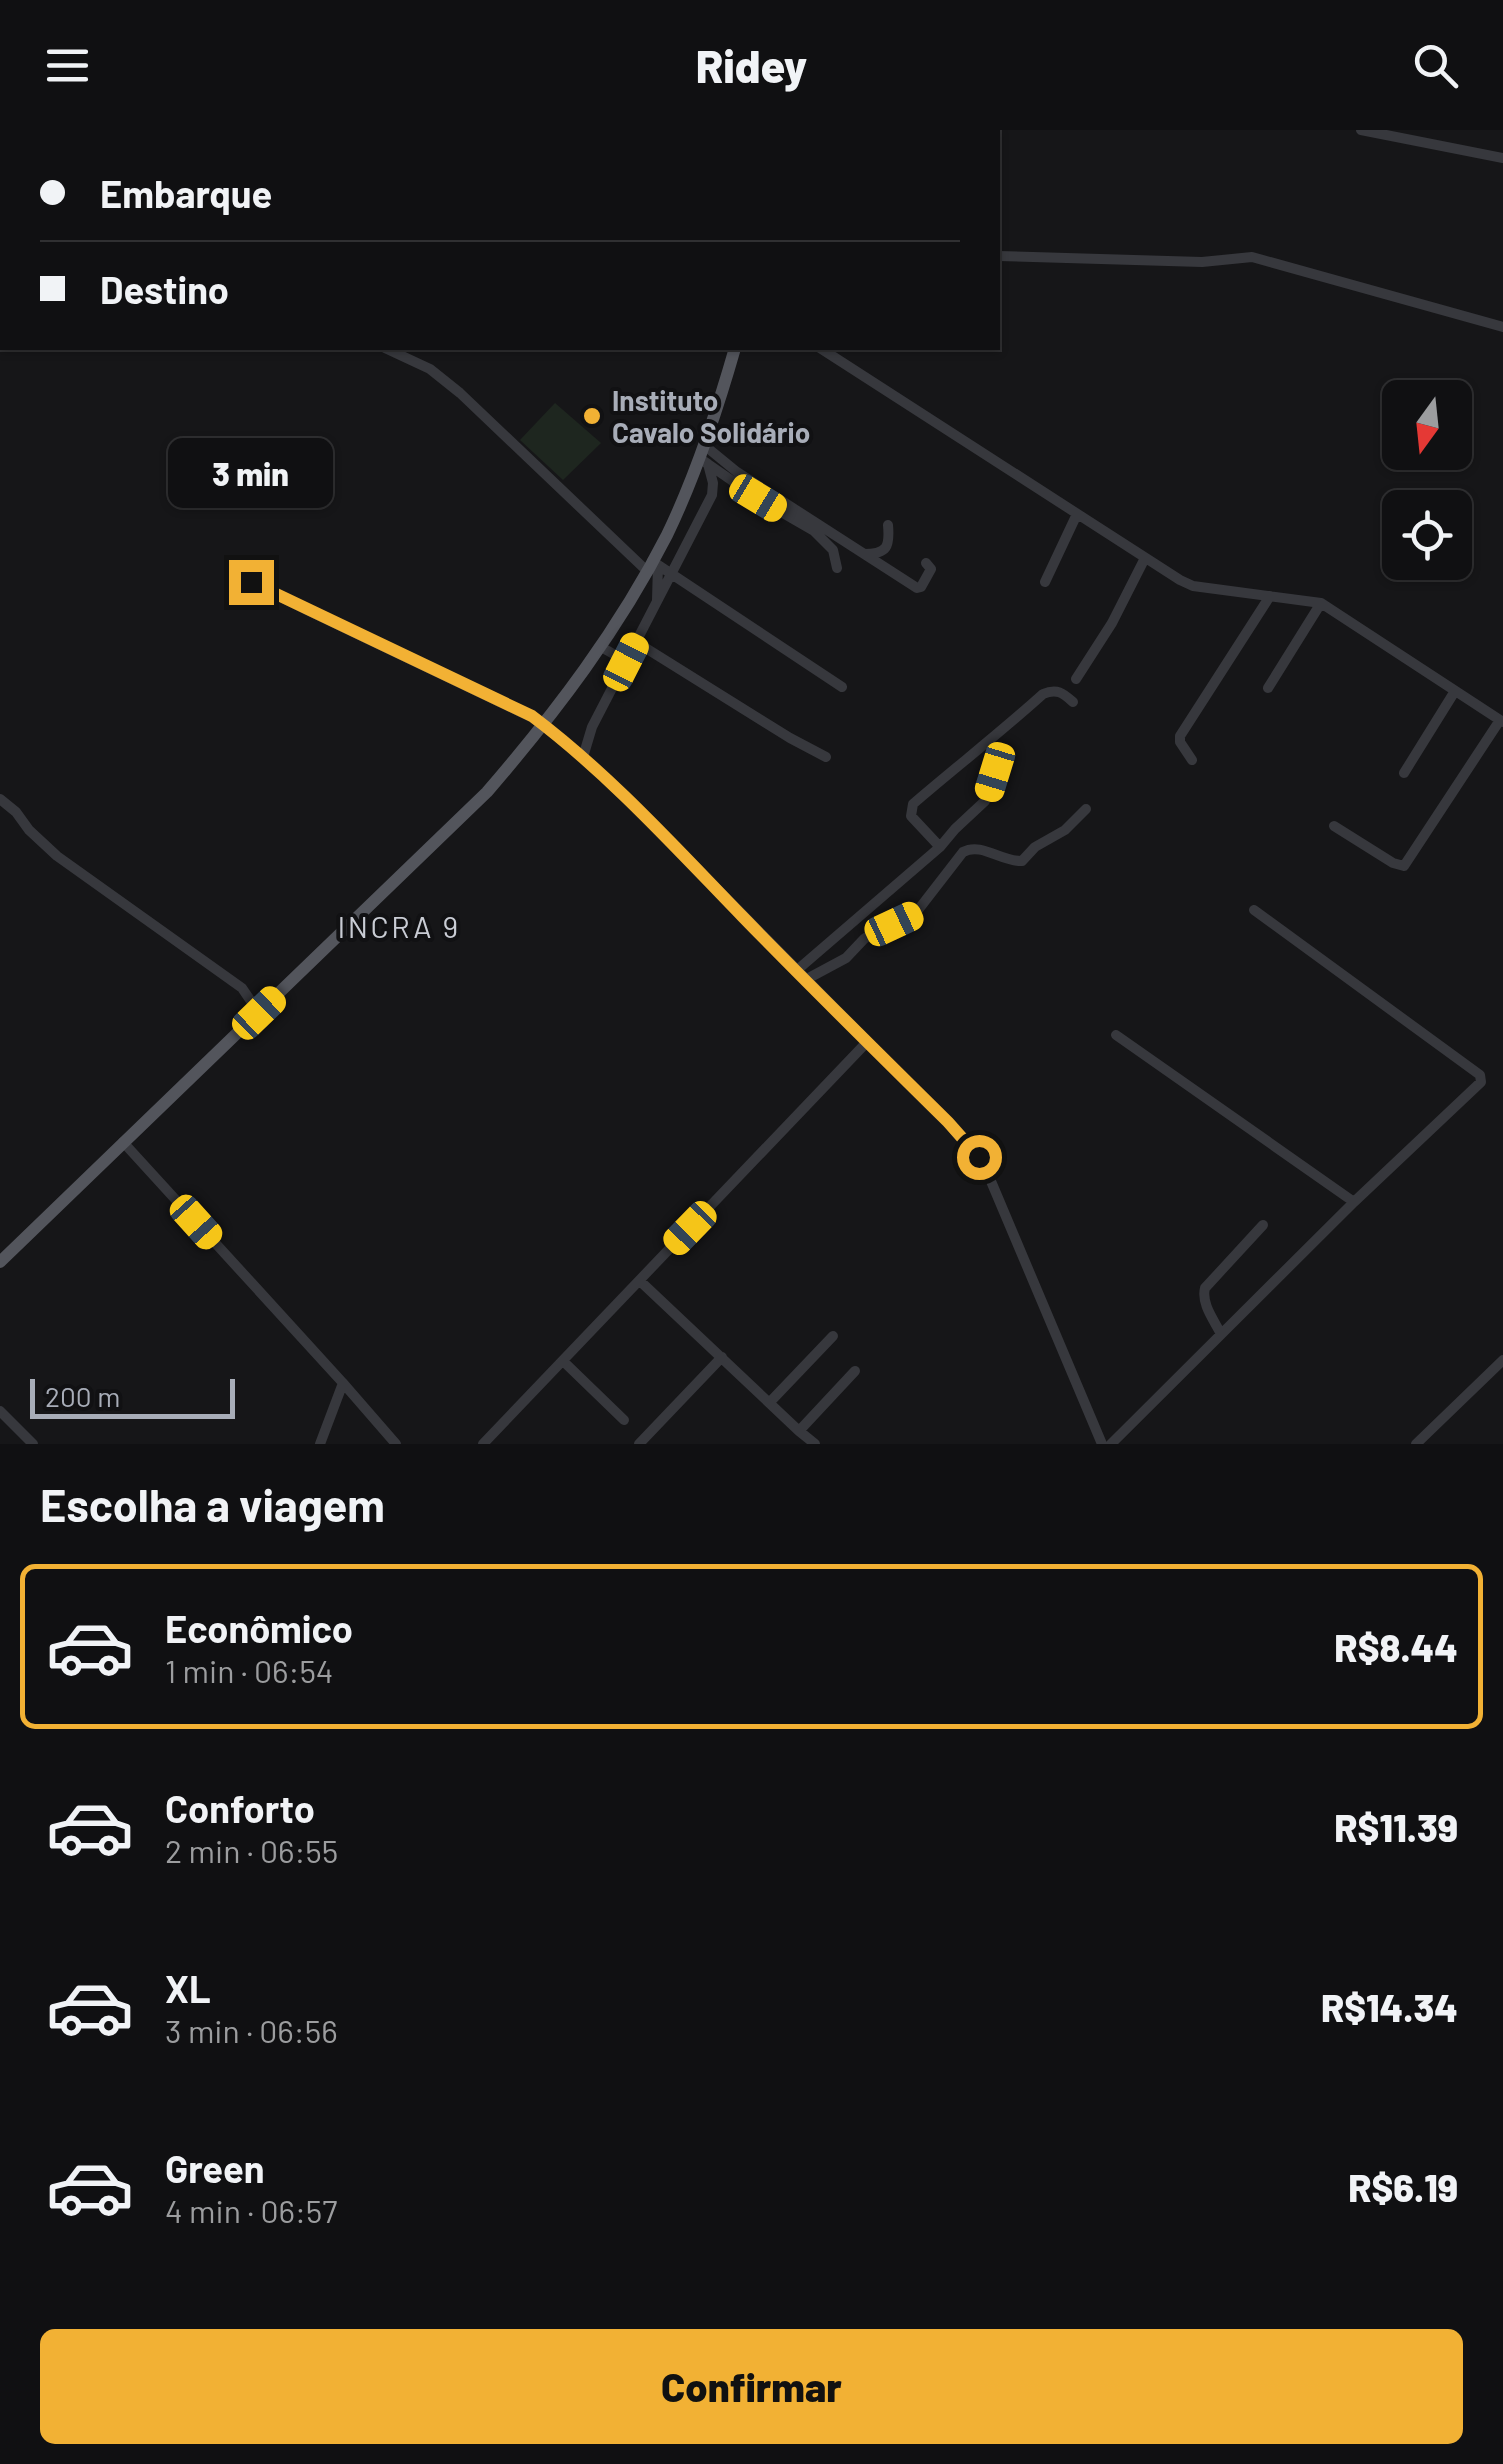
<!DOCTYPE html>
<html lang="pt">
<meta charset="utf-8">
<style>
body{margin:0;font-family:Barlow,sans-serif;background:#19191b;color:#f1f3f6;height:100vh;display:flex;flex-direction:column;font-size:38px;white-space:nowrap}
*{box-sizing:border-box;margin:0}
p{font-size:32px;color:#9c9d9f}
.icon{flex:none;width:55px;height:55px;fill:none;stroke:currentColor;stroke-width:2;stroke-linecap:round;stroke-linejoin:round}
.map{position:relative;height:1314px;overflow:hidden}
.panel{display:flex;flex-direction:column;background:#101012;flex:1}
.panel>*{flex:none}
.top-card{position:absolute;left:0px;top:0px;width:1000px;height:220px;box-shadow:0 2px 8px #0004,0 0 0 2px #303032;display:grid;align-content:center;height:220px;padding:0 40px;background:#101012}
.needle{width:65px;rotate:195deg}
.controls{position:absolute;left:1382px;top:250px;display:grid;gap:20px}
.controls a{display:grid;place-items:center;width:90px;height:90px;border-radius:15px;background:#101012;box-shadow:0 2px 8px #0004,0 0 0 2px #303032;font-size:50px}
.scale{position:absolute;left:30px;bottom:25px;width:205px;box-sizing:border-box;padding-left:10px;border:5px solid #a8adb8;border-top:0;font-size:28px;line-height:35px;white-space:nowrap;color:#a8adb8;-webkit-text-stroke:8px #111113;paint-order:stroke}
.end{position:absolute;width:45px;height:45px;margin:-22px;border:12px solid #f2b134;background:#111;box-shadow:0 0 0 5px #111}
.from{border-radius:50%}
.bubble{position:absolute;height:70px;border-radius:15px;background:#101012;box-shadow:0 2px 8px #0004,0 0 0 2px #303032;font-size:32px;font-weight:800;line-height:70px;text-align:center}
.car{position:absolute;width:30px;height:60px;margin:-30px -15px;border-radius:12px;box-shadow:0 0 8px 2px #0007;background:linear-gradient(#f5c518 24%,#345 0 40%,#f5c518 0 76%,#345 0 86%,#f5c518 0)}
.top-card b{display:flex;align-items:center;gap:35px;height:95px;font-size:38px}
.top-card b+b{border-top:2px solid #303032}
.top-card i{width:25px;height:25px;background:#f1f3f6}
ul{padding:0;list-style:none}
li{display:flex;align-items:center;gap:30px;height:165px;margin:0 20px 15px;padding:0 20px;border:5px solid transparent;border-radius:15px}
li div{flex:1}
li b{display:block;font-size:38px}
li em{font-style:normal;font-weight:800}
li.active{border-color:#f2b134}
li>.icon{width:90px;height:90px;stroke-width:1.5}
h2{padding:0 40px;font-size:45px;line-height:120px}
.primary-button{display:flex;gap:20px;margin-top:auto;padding:20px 40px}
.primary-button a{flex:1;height:115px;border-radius:15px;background:#f2b134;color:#111;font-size:40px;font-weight:800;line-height:115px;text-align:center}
header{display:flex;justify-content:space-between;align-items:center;height:130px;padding:0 40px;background:#101012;font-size:45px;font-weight:800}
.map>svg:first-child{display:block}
.pitch{fill:#1e261f}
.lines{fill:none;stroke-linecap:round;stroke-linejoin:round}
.minor{stroke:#37383d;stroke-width:10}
.major{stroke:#53555c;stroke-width:12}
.route{stroke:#f2b134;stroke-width:12}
.poi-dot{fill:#f2b134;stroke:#111113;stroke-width:4}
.labels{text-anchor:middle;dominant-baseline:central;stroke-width:8;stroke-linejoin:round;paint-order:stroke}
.poi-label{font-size:28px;font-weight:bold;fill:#a8adb8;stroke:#111113;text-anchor:start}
.neighbourhood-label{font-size:30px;letter-spacing:2.5px;fill:#c9ccd4;stroke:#111113}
</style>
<header><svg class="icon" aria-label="menu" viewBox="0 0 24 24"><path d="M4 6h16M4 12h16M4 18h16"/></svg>Ridey<svg class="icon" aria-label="search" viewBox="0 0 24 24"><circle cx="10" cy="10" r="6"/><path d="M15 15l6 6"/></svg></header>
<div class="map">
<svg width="1503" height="1314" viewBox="0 0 1503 1314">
<rect width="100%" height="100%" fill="#161618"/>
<path class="pitch" d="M555,273L601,313L563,350L520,310Z"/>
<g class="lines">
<path class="minor" d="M1361,0L1503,28
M998,126L1202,132L1252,127L1503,197
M385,218L430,239L460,263L647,441
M820,218L1180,450L1193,456L1321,473L1503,592
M704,315L737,342L917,458L921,457L931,439L926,433
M708,334L757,368L814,401L833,420L837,438
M864,424C887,424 890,417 888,395
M652,431L842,557
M230,441L307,480L531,587L544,596L583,627L666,707L948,993L985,1037L1102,1314
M1045,452L1077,384
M657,470L658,435
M636,512L790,608L826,627
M601,517L626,531
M1076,549L1112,493L1145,428
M1268,558L1321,473
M583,627L592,597L712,365L713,353L708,334L699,328
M1192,630L1180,612V606L1270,466
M1404,643L1455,561
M0,669L16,682L29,700L57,726L242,858L259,883
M1334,696L1393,733L1404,736L1500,590
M940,717L911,686L913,674C956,637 1001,602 1043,564C1057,558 1063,563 1073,572
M796,841L940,717L955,699L985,671L995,643L1002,635
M805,850L846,828L864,809L873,803L915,784L963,722C982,712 1001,732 1022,731L1035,717L1065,700L1086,679
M1116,905L1354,1072
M123,1012L343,1253L396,1314
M640,1151L799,1301L855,1241
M1221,1204C1214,1190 1201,1174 1205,1158L1263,1095
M563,1231L624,1290
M770,1272L833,1206
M0,1281L33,1314
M799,1301L815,1314
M320,1314L343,1253
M483,1314L867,912
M639,1314L722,1227
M1111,1314L1354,1072L1481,952L1480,945L1254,780
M1416,1314L1503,1230"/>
<path class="major" d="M768,2L769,0
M0,1132L487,662C556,582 619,499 667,405C696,345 717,281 735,218"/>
</g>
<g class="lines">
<path class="route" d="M251,452L532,586C609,644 675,717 742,786C810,856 879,924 948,992L979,1027"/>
</g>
<circle class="poi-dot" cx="592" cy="286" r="10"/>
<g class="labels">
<g class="poi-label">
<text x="612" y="270">Instituto<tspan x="612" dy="32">Cavalo Solidário</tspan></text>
</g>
<g class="neighbourhood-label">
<text x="399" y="796">INCRA 9</text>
</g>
</g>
</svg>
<div class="controls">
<a><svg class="needle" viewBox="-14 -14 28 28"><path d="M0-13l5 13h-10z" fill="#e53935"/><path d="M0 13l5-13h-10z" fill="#9c9d9f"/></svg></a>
<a><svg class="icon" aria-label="locate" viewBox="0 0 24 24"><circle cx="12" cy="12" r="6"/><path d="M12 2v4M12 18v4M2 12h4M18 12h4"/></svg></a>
</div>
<div class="scale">200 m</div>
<i class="end from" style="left:979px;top:1027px"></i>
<i class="end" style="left:251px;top:452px"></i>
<div class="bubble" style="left:168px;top:308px;width:165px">3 min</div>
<i class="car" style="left:758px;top:368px;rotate:121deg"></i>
<i class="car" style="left:626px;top:532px;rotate:27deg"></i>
<i class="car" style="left:995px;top:642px;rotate:197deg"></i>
<i class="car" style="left:894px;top:794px;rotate:65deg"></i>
<i class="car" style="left:259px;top:883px;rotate:46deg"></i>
<i class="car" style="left:196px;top:1092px;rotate:138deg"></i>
<i class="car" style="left:690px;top:1098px;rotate:224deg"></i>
<div class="top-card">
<b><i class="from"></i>Embarque</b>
<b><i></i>Destino</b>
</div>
</div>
<section class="panel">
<h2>Escolha a viagem</h2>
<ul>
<li class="active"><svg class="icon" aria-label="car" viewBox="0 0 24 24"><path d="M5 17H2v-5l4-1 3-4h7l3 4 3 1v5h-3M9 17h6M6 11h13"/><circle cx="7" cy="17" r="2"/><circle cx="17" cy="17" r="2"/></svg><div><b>Econômico</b><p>1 min · 06:54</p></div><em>R$8.44</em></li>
<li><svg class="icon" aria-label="car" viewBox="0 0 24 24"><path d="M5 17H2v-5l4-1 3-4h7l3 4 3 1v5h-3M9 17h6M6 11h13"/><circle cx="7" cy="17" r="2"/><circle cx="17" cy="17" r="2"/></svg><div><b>Conforto</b><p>2 min · 06:55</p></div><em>R$11.39</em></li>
<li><svg class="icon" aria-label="car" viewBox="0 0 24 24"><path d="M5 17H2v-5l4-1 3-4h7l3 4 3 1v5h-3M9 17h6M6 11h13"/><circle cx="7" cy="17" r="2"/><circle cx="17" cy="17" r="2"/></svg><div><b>XL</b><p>3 min · 06:56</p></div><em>R$14.34</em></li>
<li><svg class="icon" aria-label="car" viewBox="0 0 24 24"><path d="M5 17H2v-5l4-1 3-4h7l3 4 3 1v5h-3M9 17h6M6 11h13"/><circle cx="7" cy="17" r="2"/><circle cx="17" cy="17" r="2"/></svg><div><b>Green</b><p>4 min · 06:57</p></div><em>R$6.19</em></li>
</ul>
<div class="primary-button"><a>Confirmar</a></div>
</section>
